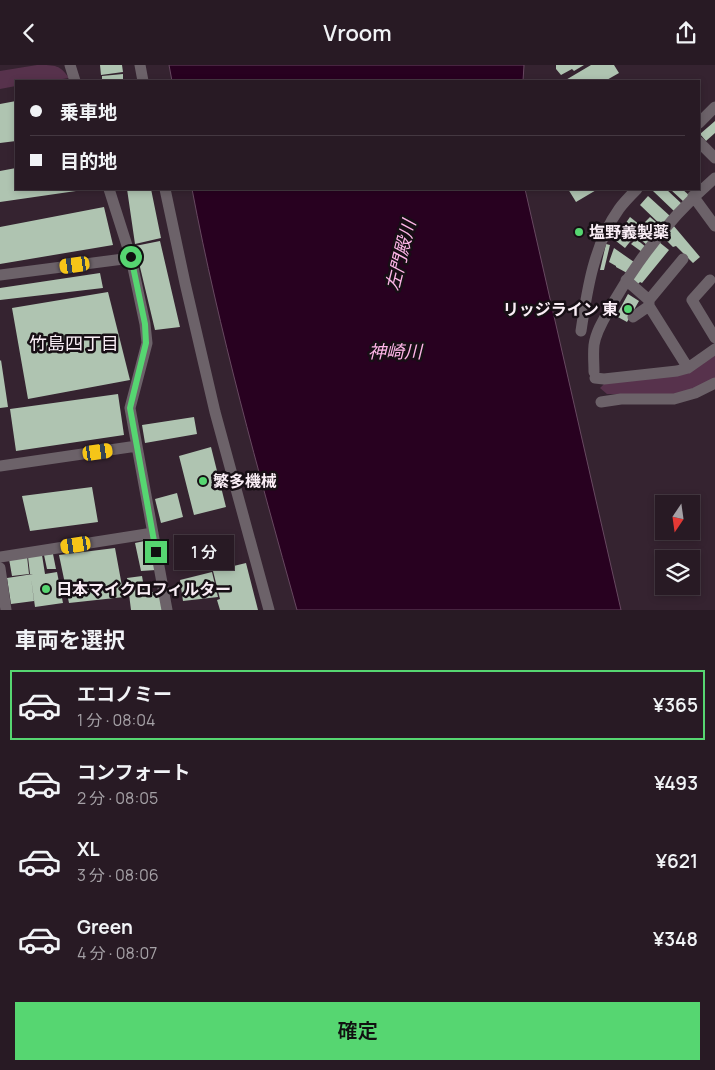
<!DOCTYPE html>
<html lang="ja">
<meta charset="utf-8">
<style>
body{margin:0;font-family:Manrope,"Noto Sans JP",sans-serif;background:#30232c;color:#f1f3f6;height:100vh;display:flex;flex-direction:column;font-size:19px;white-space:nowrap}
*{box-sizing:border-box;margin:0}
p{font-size:16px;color:#a5a1a6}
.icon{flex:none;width:28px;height:28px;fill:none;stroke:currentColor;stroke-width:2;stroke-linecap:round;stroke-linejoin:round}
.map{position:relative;height:545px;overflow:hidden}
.panel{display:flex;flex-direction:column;background:#281a24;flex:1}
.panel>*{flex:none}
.hud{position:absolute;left:15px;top:15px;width:685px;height:110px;border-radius:0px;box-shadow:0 2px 8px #0003,0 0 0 1px #443841;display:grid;align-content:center;height:110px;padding:0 15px;background:#281a24}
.needle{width:32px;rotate:193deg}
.controls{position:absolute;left:655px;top:430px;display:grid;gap:10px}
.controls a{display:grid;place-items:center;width:45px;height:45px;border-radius:0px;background:#281a24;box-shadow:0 2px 8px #0003,0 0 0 1px #443841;font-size:25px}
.end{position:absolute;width:22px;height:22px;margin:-11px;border:6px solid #56d671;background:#111;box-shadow:0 0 0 2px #111}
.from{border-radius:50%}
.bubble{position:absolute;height:35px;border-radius:0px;background:#281a24;box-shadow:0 2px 8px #0003,0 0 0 1px #443841;font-size:16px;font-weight:600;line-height:35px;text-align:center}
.car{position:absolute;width:15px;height:30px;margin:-15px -8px;border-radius:6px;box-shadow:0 0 4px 1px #0007;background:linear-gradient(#f5c518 24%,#345 0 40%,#f5c518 0 76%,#345 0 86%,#f5c518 0)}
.hud b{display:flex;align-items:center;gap:18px;height:48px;font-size:19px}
.hud b+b{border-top:1px solid #443841}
.hud i{width:12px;height:12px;background:#f1f3f6}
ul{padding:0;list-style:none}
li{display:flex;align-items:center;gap:15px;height:70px;margin:0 10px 8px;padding:0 5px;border:2px solid transparent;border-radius:0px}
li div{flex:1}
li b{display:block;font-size:19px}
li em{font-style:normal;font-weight:600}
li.current{border-color:#56d671}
li>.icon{width:45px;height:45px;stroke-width:1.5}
h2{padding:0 15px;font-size:22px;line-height:60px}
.cta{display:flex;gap:10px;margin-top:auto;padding:10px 15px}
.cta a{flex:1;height:58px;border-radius:0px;background:#56d671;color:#111;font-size:20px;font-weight:600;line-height:58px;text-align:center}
header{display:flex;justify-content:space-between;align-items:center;height:65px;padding:0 15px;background:#281a24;font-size:22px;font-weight:600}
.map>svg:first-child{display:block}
.green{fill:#57324c}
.water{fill:#280120;stroke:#674860}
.building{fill:#afc4b1}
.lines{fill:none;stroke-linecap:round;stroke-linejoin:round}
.street{stroke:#6c6269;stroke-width:11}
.route{stroke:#56d671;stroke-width:6}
.poi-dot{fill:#56d671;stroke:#170f15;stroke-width:2}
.labels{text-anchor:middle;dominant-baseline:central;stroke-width:5;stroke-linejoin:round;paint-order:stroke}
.poi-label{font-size:16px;font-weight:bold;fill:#faeef6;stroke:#170f15;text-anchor:start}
.water-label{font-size:18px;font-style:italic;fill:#fdb5e7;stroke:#170f15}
.neighbourhood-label{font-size:18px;fill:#faeef6;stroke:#170f15}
</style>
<header><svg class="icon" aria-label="back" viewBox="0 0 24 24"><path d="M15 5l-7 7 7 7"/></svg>Vroom<svg class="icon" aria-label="share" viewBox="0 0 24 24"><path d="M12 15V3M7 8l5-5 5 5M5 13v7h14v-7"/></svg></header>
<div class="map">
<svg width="715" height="545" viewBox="0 0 715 545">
<rect width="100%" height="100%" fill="#352330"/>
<path class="green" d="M37,0C56,0 60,0 69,13L50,16H16V21L0,24V6Z
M715,288V314C703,320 691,325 678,329C656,334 630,329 607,329L600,323L605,318L667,310Z"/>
<path class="water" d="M169,0H524L523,16H172Z
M192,124H525L621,545H297C258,405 219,266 192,124Z"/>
<path class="building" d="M100,0H122L123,7L101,10Z
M556,0H584L574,6L572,4L561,10L556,4Z
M591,0H614L619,8L605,16H564Z
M123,9V16H102V11Z
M16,36V76L0,78V39Z
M715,56V68L706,76L700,69Z
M16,103V124H76V126L0,137V106Z
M127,124H151L161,173L135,179Z
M568,124H598L576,137Z
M655,124H666L682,139L675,147L653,126Z
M670,124H682L690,131L684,137Z
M648,131L670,151L662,161L640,140Z
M104,142L113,180L0,199V162Z
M630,152L640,160L634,168L623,162Z
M650,152L662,162L656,168L645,157Z
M673,160L700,192L693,198L676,181L673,182L663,172Z
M642,162L654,171L647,180L635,170Z
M625,166L633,173L625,183L616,176Z
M636,174L646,182L642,187L631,179Z
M160,176L180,262L155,265L135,181Z
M659,177L669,185L642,218L640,217L637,220L631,215Z
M606,179L610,180L604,205H600Z
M614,183L634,197L627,208L616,202V201L609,197Z
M100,208L103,223L0,235V223Z
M108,227L130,315L28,334L12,243Z
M628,229L639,236L627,257L616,251Z
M1,295L8,342L0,343V296Z
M118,329L124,370L16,386L10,344Z
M194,352L197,369L145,378L142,360Z
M211,382L226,442L194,450L179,391Z
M92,422L98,457L30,466L22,431Z
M177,428L183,452L161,458L155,434Z
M149,475L156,505L141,506L135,478Z
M115,483L124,532L69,538L59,490Z
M53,489L56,504H47L44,490Z
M42,490L45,509L57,507L63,538L35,542L31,513L34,536L11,539L7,513L33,509H30L28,492Z
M27,491L29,509L12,511L9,494Z
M246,498L258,545H220L217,535L220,534L213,506Z
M212,507L218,532L183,536L180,515Z
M142,511L145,528L160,526L163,545H131L127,513Z"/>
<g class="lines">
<path class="street" d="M70,0L75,16
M140,0L143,16
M699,58L715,42
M699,77L715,93
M109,124L131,193L145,259L147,278L130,343L167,545
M165,124L185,218L215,347L269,545
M693,131L715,161
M0,210L131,193
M626,215L649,235V241L688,303
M710,215L692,235L715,273
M649,235L683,194
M633,252L649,241
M581,266C587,225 594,179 619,144C624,137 631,130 637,124
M594,307C594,298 593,289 594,280C596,265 606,251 613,238C640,191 673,149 715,113
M595,313L604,314L677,306L688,303L715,284
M601,337L621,334H674L695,328L715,318
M0,401L137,381
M0,492L153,468
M0,503L6,545"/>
</g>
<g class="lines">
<path class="route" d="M131,192L145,259L146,278L130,343L156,487"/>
</g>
<g class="poi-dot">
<circle cx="579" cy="167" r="5"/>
<circle cx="628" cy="244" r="5"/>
<circle cx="203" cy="416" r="5"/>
<circle cx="46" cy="524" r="5"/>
</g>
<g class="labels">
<g class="poi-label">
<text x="589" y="167">塩野義製薬</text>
<text x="618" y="244" text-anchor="end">リッジライン 東</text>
<text x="213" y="416">繁多機械</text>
<text x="56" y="524">日本マイクロフィルター</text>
</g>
<g class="water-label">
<text transform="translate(400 190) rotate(-76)">左門殿川</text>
<text x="395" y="286">神崎川</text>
</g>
<g class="neighbourhood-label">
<text x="74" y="278">竹島四丁目</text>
</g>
</g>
</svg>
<div class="controls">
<a><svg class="needle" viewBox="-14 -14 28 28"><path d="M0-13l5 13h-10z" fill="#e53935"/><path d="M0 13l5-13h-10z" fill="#a5a1a6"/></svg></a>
<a><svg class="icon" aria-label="layers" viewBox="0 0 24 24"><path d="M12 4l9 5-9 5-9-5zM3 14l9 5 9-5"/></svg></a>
</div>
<i class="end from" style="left:131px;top:192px"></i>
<i class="end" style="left:156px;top:487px"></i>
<div class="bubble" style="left:174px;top:470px;width:60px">1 分</div>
<i class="car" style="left:75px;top:200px;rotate:262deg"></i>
<i class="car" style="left:98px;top:387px;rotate:82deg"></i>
<i class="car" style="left:76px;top:480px;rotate:261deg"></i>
<div class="hud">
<b><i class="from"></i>乗車地</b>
<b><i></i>目的地</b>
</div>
</div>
<section class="panel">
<h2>車両を選択</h2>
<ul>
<li class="current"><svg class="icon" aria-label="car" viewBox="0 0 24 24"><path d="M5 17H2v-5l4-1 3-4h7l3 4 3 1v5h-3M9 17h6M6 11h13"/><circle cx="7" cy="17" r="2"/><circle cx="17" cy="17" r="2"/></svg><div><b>エコノミー</b><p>1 分 · 08:04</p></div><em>¥365</em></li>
<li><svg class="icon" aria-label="car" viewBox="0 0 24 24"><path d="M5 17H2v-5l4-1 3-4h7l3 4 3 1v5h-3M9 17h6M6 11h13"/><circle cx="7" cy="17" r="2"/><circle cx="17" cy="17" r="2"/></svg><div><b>コンフォート</b><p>2 分 · 08:05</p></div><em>¥493</em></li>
<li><svg class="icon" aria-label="car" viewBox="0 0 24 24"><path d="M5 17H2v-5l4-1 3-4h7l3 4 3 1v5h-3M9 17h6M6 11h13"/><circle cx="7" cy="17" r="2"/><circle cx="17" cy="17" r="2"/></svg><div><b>XL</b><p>3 分 · 08:06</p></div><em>¥621</em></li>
<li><svg class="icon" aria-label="car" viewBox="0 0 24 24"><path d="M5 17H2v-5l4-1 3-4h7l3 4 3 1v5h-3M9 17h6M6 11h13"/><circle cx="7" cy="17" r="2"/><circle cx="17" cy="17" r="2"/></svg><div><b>Green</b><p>4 分 · 08:07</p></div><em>¥348</em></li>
</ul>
<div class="cta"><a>確定</a></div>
</section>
